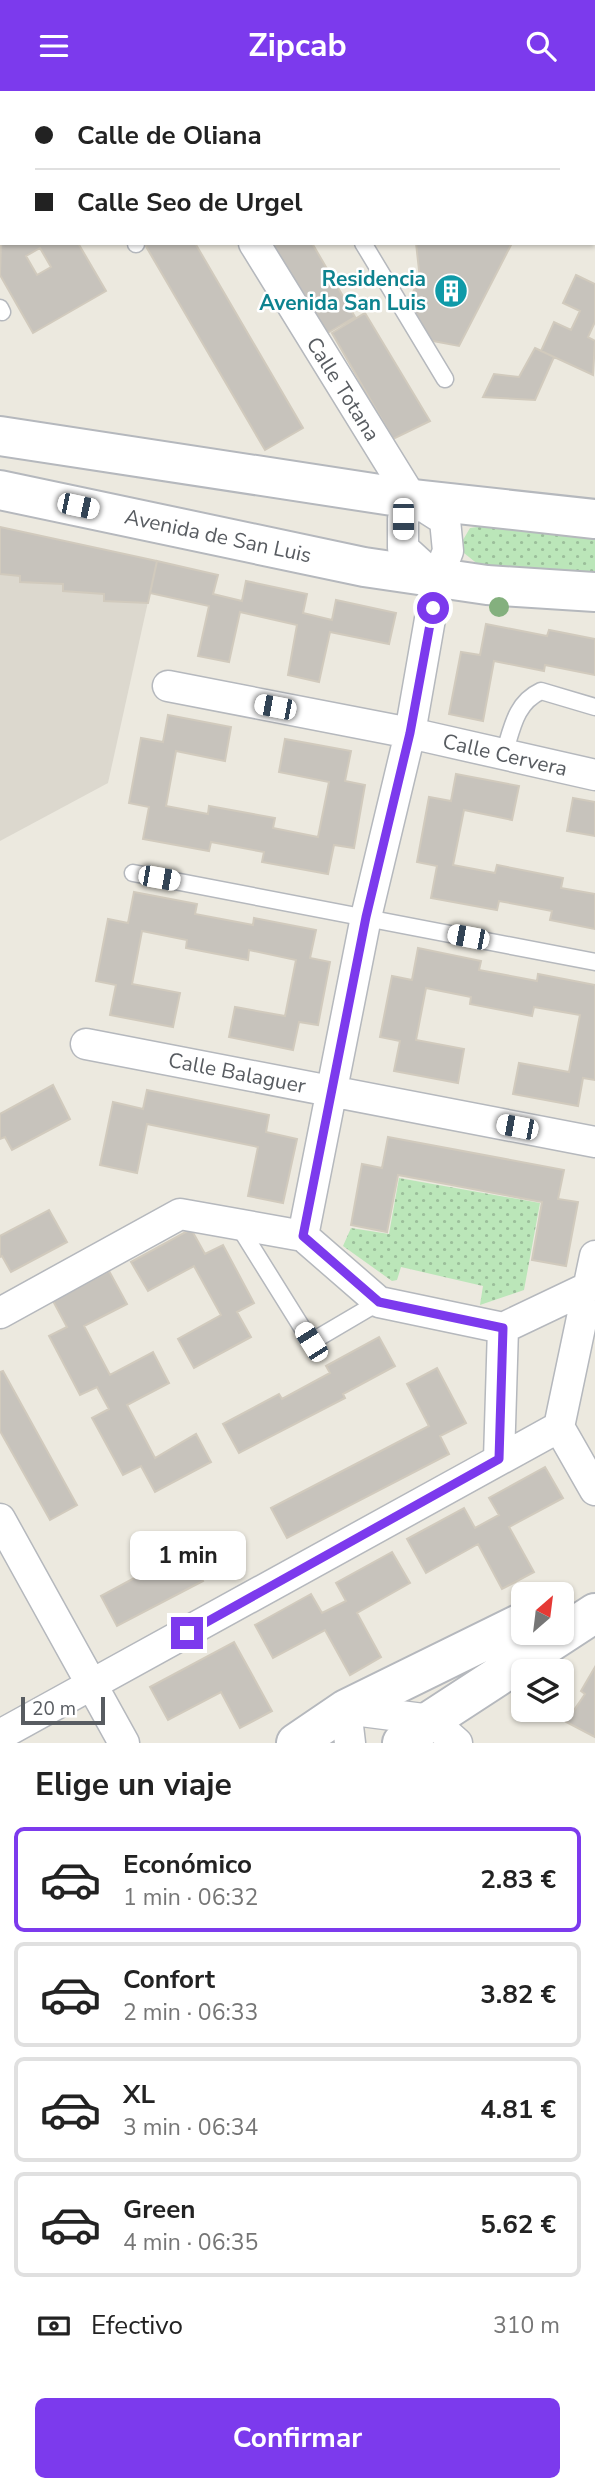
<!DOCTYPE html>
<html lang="es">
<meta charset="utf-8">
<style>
body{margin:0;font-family:"Nunito Sans",sans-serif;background:#f2f2f2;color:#222;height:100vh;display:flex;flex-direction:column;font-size:26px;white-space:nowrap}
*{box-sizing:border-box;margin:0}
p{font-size:23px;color:#767676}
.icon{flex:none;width:38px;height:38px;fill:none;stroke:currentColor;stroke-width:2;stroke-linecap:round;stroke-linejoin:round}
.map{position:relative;height:1652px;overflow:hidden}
.details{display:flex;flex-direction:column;background:#fff;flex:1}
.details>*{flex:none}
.banner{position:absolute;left:0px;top:0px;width:595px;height:154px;box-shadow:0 2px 5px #0004;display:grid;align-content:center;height:154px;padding:0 35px;background:#fff}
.needle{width:46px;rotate:28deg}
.tools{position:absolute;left:511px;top:1491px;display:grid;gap:14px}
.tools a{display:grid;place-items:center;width:63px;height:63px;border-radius:10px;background:#fff;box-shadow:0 2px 5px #0004;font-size:35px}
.scale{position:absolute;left:21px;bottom:18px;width:84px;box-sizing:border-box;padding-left:7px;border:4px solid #585c61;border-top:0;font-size:19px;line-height:24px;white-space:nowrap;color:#585c61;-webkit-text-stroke:5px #fff;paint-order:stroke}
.end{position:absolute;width:32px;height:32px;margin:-16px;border:9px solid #7c3aed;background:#fff;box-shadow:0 0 0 4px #fff}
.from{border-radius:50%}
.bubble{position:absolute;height:49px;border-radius:10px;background:#fff;box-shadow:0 2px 5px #0004;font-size:23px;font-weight:700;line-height:49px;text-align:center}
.car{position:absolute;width:21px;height:42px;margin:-21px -10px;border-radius:9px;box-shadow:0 0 5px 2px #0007;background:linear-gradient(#fff 24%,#345 0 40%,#fff 0 76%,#345 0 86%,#fff 0)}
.banner b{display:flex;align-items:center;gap:24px;height:66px;font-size:26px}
.banner b+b{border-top:2px solid #e0e0e0}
.banner i{width:18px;height:18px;background:#222}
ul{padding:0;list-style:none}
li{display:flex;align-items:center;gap:21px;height:105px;margin:0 14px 10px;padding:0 21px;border:4px solid #e0e0e0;border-radius:10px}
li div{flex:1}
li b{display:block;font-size:26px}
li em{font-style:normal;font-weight:700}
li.current{border-color:#7c3aed}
li>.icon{width:63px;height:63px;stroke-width:1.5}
h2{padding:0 35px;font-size:32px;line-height:84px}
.pay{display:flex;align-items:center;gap:18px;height:77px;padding:0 35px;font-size:26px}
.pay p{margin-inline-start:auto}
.cta{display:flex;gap:14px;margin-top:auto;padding:14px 35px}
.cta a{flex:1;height:80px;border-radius:10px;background:#7c3aed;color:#fff;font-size:28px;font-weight:700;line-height:80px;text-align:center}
header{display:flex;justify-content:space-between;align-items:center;height:91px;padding:0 35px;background:#7c3aed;color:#fff;font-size:32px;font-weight:700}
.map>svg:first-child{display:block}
.education{fill:#dcd8ce}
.grass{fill:url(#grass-dots)}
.building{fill:#c7c3bc;stroke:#d1cabd;stroke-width:2;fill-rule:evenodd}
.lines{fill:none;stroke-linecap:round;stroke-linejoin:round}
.service-casing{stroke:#b5b8bd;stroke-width:19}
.minor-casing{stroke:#b5b8bd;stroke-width:33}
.tertiary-casing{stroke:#b5b8bd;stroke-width:42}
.service{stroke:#fff;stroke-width:16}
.minor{stroke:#fff;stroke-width:30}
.tertiary{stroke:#fff;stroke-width:38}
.tree{fill:#84b07e}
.route{stroke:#7c3aed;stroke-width:9}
.labels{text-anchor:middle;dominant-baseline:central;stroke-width:5;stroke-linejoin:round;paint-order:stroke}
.culture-label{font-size:21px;font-weight:bold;fill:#0d838f;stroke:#fff;text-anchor:end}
.street-label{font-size:21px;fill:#585c61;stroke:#fff}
</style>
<header><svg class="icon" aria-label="menu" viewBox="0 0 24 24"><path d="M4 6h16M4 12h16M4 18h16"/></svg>Zipcab<svg class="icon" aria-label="search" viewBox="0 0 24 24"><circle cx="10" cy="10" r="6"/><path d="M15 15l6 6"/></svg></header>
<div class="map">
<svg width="595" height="1652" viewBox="0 0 595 1652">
<defs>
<pattern id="grass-dots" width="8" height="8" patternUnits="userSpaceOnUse" patternTransform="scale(1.75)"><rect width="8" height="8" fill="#bbe6b9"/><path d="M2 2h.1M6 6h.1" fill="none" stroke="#9bbe9a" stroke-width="1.8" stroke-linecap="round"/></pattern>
</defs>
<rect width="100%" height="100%" fill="#ece9df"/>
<path class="education" d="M0,436L157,470L108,692L0,750Z"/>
<path class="grass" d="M484,435L595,445V486L480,475L464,462L463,449L470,437Z
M399,1087L540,1112L524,1199L480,1214L483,1195L401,1176L397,1189L392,1190L343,1155L351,1137L389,1143Z"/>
<path class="building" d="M0,0H76L2,2V10Z
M76,0H138L76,2Z
M291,0H462L470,2H298Z
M2,119V152H78L106,200L33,242L0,184ZM40,157L51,176L37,184L26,165Z
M144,152H195L303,337L265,359Z
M264,152H312L355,226L319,247Z
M416,152H512L459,255L428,249L407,212L420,188Z
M576,184L595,193V231L588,246L595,250L593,284L541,260L554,231L571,239L580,220L563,212Z
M365,222L430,330L393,348L332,242Z
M535,257L554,266L535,309L483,306L494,283L519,286Z
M0,436L157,470L148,512L104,510V503L63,500V493L20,491V485L0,483Z
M157,470L218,484L213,503L242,510L246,490L307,503L303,522L332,529L336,509L396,522L389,553L330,541L319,591L288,584L297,534L240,521L229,571L198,565L209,515L150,502Z
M486,533L547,545L549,539L595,548V584L545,574L544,580L494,570L483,630L449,623L461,561L480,564Z
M168,624L231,636L225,670L176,660L166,715L208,723L209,715L275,727L273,737L318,746L329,691L279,681L285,648L351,660L345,690L365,694L354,757L334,754L328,783L262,771L264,761L211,751L209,760L143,748L149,716L129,712L141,647L163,651Z
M456,683L519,695L512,729L464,719L453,774L495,782L497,774L563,787L561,797L595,803V838L550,829L552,820L499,810L497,819L431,807L437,775L417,771L429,706L451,710Z
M573,707L595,711V745L567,740Z
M134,801L197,813L195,823L253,834L254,827L316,839L310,867L330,871L318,934L299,931L293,959L229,946L235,916L285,925L296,869L249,859L248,869L186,857L187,849L142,840L132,893L180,902L173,936L110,924L116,894L96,890L108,828L128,832Z
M418,857L481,870L479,879L537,890L538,883L595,894V989L583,987L578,1015L513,1003L519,972L569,981L580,924L534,916L532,925L470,913L471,906L426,897L416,949L464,958L458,992L394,980L400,950L380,946L392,885L412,889Z
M53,994L70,1028L12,1059L5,1046L0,1048V1023Z
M147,999L269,1024L266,1041L297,1048L283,1112L248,1105L258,1056L147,1033L137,1082L100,1074L113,1011L143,1018Z
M388,1046L564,1079L558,1108L578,1111L566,1175L532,1169L542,1111L398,1084L387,1141L351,1134L362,1073L382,1077Z
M49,1119L67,1151L11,1181L2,1165L0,1166V1145Z
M191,1138L205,1163L223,1154L254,1212L237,1221L251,1246L194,1277L178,1248L221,1224L194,1175L148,1200L131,1171Z
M109,1180L127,1213L84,1235L110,1284L153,1261L169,1292L127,1314L155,1367L196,1343L211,1371L155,1401L141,1375L123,1384L92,1327L109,1318L97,1296L80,1304L49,1245L67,1236L53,1210Z
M379,1246L395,1275L343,1303L345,1307L239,1362L223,1333L279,1303L282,1308L330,1282L326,1275Z
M437,1277L466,1332L440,1345L449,1363L287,1447L271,1417L429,1335L407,1293Z
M3,1280L77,1414L50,1429L0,1340V1281Z
M545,1376L563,1407L509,1436L534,1481L502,1498L478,1453L426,1482L407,1448L464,1417L475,1437L499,1424L489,1407Z
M186,1459L203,1490L117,1535L101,1505Z
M392,1461L410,1492L357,1522L381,1566L350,1584L325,1539L273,1567L255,1534L311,1503L322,1522L346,1510L336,1492Z
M234,1551L272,1620L240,1637L221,1601L168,1629L150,1596Z
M595,1576V1646L566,1631L585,1603L581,1600Z"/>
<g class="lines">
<g class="service-casing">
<path id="service" d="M253,0L260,2
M136,152V153
M363,152L445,288
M0,217L2,221
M504,663C512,638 515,612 541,600L595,616
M133,782L595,871
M238,1134L311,1251L379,1211"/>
</g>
<g class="minor-casing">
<path id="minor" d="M223,2V0
M0,29L2,30
M254,152L412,408
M412,408L445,429L448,460L437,488L403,457V428Z
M168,595L410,642L595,684
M86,953L595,1051
M303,1145L366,826L410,642L437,488
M595,1165L559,1336L595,1399
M0,1222L180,1123L303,1145L379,1211L503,1237
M503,1237L587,1197
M499,1368L503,1237
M0,1428L124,1652
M0,1644L559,1336
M350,1652L346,1618L431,1629L457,1652"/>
</g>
<g class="tertiary-casing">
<path id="tertiary" d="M0,345L412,408L595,428
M0,399L364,476L487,494L595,501
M296,1652L346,1618L523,1531
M402,1652L431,1629L595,1522"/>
</g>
<use href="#service" class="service"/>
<use href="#minor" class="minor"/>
<use href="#tertiary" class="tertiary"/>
</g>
<circle class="tree" cx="499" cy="516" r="10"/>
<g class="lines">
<path class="route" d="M187,1542L499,1368L503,1237L379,1211L303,1145L366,826L410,642L433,517"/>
</g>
<defs>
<g id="building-disc" transform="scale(1.75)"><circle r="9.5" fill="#0f9aa8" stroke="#fff"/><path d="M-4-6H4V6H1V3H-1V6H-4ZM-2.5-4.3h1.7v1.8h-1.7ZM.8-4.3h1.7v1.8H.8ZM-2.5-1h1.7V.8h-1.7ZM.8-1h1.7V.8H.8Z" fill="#fff"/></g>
</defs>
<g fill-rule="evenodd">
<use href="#building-disc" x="451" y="200"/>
</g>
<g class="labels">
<g class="culture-label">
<text x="426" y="188">Residencia<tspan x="426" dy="24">Avenida San Luis</tspan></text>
</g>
<g class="street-label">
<text transform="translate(343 298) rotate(58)">Calle Totana</text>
<text transform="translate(218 445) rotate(12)">Avenida de San Luis</text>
<text transform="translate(505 664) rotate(13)">Calle Cervera</text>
<text transform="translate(237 982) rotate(11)">Calle Balaguer</text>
</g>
</g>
</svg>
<div class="tools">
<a><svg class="needle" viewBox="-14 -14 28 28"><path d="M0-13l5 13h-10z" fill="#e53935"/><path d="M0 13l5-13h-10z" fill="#767676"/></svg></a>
<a><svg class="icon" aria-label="layers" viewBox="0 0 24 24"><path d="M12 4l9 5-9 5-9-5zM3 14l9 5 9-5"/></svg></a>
</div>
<div class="scale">20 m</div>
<i class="end from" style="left:433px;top:517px"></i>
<i class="end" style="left:187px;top:1542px"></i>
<div class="bubble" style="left:130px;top:1440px;width:116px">1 min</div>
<i class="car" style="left:78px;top:415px;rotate:102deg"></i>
<i class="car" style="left:403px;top:428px;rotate:180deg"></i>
<i class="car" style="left:275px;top:616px;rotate:281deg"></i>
<i class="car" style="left:159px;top:787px;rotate:100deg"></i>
<i class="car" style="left:468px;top:846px;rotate:281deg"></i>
<i class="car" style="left:517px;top:1036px;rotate:281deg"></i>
<i class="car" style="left:311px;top:1251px;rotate:328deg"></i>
<div class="banner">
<b><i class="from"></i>Calle de Oliana</b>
<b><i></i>Calle Seo de Urgel</b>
</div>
</div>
<section class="details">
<h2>Elige un viaje</h2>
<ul>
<li class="current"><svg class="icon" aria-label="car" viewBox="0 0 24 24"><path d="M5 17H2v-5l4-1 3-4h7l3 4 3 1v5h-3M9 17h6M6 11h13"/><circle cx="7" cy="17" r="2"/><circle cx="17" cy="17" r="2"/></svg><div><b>Económico</b><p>1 min · 06:32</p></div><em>2.83 €</em></li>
<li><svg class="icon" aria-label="car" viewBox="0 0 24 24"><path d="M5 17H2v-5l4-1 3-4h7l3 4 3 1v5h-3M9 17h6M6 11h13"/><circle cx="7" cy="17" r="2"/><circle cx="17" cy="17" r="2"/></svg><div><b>Confort</b><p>2 min · 06:33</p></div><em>3.82 €</em></li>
<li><svg class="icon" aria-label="car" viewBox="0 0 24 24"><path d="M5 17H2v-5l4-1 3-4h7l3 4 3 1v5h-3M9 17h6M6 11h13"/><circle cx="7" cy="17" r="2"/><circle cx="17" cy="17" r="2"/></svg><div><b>XL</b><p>3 min · 06:34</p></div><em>4.81 €</em></li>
<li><svg class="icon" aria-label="car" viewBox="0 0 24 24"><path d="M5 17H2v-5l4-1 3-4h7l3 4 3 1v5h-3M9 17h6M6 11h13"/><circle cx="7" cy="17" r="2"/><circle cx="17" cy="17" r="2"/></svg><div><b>Green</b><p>4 min · 06:35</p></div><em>5.62 €</em></li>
</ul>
<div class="pay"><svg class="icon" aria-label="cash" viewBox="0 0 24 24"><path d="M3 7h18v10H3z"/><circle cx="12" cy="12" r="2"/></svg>Efectivo<p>310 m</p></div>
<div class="cta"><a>Confirmar</a></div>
</section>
